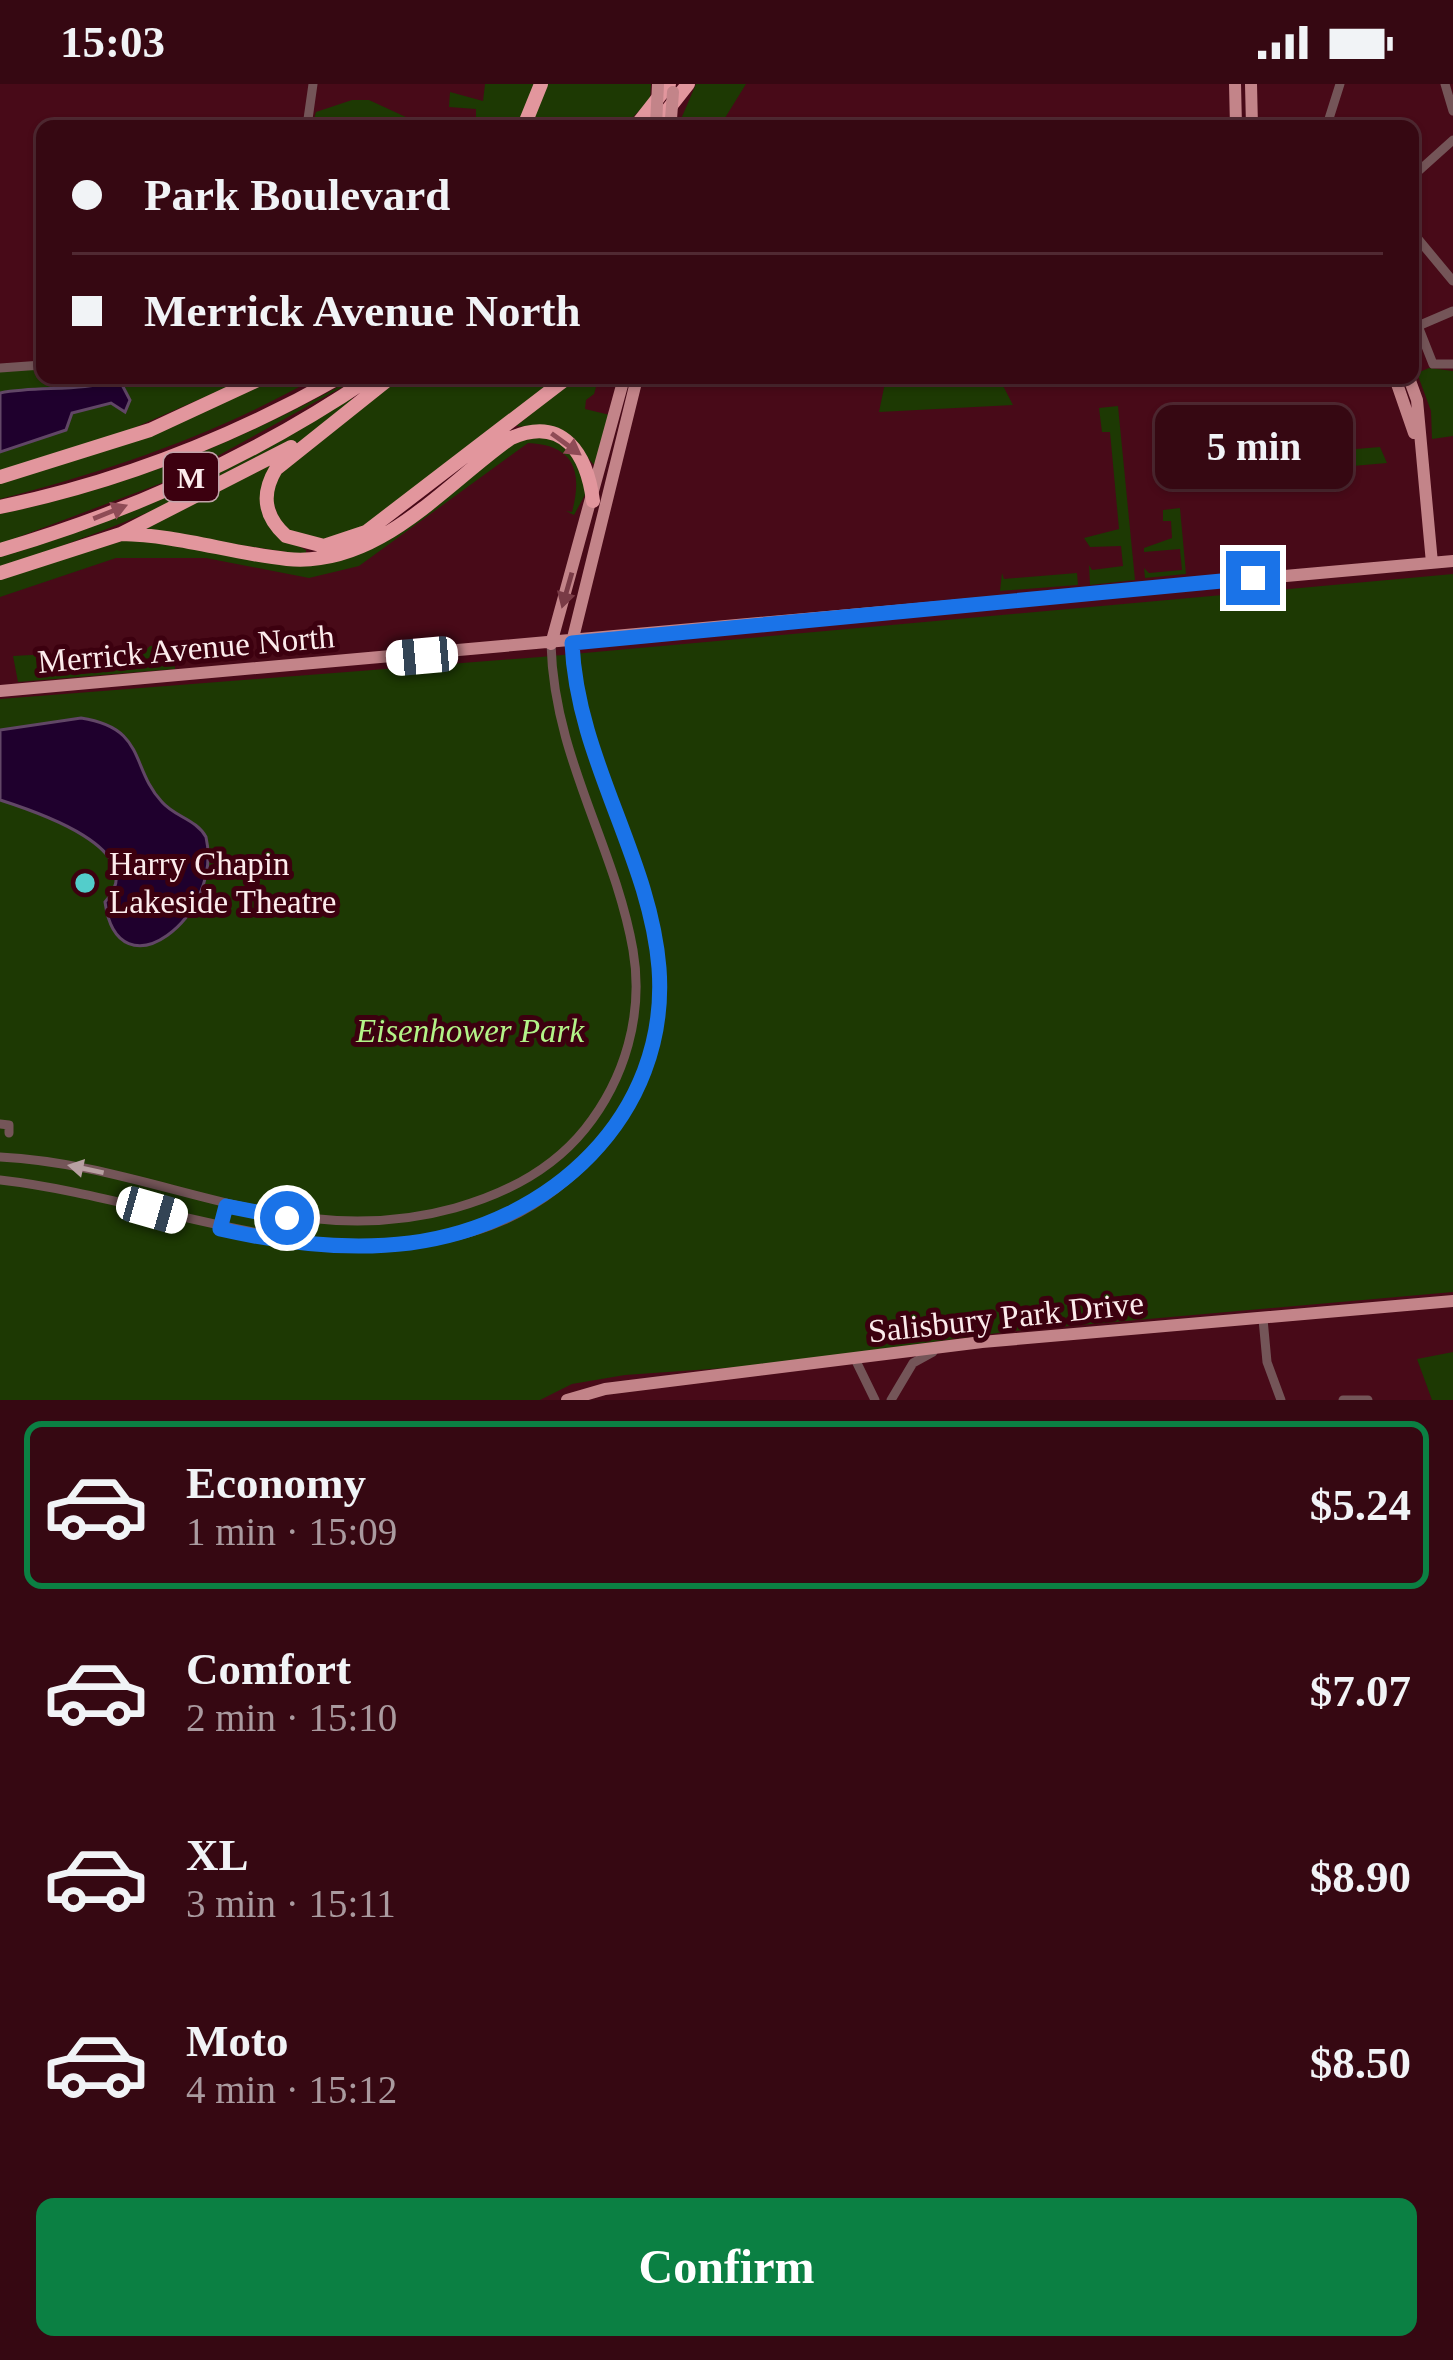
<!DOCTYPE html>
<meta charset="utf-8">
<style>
body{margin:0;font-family:Georgia,serif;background:#3d111b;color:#f1f3f6;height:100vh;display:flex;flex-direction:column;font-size:45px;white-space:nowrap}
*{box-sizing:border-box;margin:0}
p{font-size:39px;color:#aa9a9f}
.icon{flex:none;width:66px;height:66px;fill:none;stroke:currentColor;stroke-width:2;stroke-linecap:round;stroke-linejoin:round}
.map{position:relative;height:1316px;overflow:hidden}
.panel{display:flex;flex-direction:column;background:#360812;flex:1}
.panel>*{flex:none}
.banner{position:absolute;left:36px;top:36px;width:1383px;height:264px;border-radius:18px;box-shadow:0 3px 9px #0004,0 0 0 3px #502932;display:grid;align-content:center;height:264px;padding:0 36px;background:#360812}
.end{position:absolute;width:54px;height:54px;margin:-27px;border:15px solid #1a73e8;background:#fff;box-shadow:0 0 0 6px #fff}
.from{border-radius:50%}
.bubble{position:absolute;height:84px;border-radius:18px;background:#360812;box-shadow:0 3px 9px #0004,0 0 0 3px #502932;font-size:39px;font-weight:700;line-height:84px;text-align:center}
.car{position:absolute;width:36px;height:72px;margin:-36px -18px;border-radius:15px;box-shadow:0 0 9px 3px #0007;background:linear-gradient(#fff 24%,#345 0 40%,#fff 0 76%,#345 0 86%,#fff 0)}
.banner b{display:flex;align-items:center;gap:42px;height:114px;font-size:45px}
.banner b+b{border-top:3px solid #502932}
.banner i{width:30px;height:30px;background:#f1f3f6}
ul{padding:21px 0 0;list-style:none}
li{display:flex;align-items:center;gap:36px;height:168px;margin:0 24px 18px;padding:0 12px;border:6px solid transparent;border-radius:18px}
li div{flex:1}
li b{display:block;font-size:45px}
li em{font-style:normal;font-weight:700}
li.current{border-color:#0b8043}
li>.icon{width:108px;height:108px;stroke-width:1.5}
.button{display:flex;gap:24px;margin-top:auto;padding:24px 36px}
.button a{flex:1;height:138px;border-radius:18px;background:#0b8043;color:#fff;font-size:48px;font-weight:700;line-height:138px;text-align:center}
.status{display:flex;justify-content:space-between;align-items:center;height:84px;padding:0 60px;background:#360812;direction:ltr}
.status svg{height:33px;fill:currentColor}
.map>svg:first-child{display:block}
.green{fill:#1d3903}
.water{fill:#1f002d;stroke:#614666;stroke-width:3}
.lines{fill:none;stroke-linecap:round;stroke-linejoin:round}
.stream{stroke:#614666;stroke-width:3}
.minor{stroke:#745558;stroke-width:9}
.major{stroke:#c38489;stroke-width:12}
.highway{stroke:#e2969d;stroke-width:14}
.major-bridge{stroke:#c38489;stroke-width:12}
.oneway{fill:#8f4b56}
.oneway2{fill:#793b46}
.oneway3{fill:#b8a0a2}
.route{stroke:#1a73e8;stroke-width:15}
.poi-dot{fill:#53cdcb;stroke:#3c000f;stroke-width:4.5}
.labels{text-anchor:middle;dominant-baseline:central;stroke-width:10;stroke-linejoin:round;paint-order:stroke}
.shield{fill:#3c000f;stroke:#c2a4aa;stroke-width:3}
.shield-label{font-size:30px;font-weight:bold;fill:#fcebec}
.street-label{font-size:33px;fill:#fcebec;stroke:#3c000f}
.poi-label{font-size:33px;fill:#fcebec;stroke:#3c000f;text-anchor:start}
.park-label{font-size:33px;font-style:italic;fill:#b3f388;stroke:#3c000f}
</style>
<div class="status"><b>15:03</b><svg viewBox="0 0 49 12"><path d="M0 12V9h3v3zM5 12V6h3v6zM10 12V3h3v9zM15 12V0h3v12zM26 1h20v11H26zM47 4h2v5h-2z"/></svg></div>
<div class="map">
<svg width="1453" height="1316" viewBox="0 0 1453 1316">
<rect width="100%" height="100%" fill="#480a18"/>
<path class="green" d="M485,0H538L520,42H476V25L449,23L450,8L483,17Z
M547,0H651L650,16L624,42H529Z
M696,0H746L720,42H678Z
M352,16H369L408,34L406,42H312L316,28Z
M1429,284L1453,287V352L1432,355L1431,327L1417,289Z
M42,285V294H248L104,357L0,389V288Z
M272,294H315C217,350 109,387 0,415V398L148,352Z
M354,294H359L183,391L0,460V430C126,404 242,357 354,294Z
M395,294H562L369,443L319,458L283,445L271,413L276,394Z
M576,294H619L618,298L598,296L594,310L586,316L585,325L610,331L595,382L564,347L516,342Z
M886,294H999L1013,321L879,328Z
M353,313C329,366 65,462 0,484V473C126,436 239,378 353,313Z
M1118,322L1135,496L1090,501L1089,481L1092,486L1123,482L1121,462L1090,463L1084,454L1119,445L1110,348H1102L1099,324Z
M541,350L573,365L587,407L574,431L566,427L572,428C583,387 574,361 528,359L359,482L309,494L206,474H116L0,513V493L122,457L152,455L342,474L511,358Z
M1380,363L1387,379L1251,391L1248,374Z
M275,378L267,395L276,450L306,466V471L142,446Z
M1180,424L1186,490L1145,494L1144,484L1149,489L1182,486L1180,465L1144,468V464L1172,454L1171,437H1163V426Z
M1002,489L1004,495L1077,489L1078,501L1000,507Z
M1453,490V1208L1012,1247L766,1281L625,1291L572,1300L540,1316H0V615L540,573Z
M174,560L175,585L18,598L13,572L66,569L68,582L133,578L150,562Z
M1453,1268V1316H1432L1417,1275Z"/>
<path class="water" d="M119,295L130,316L125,328L111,319L72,329L66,346L0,368V309C41,301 80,309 119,295Z
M81,634C147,644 130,684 162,718C175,733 196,735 206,753C224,833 118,914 105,818C154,765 31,726 0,716V646Z"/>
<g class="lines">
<path class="stream" d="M161,294H199
M120,301L135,294"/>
<path class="minor" d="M1445,0L1453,27
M1327,41L1340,0
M307,42L313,0
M1413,92L1453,56
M1413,149L1453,197
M1453,227L1418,242L1433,280H1453
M0,284L42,281
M0,1040L9,1041V1049
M0,1073C160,1081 290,1170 455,1124C505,1110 552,1086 585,1045C625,995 644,930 633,866C614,759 554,674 551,560
M0,1096C197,1118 441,1250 602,1061C643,1012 664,946 659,883C649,771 577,676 572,558
M1263,1235L1267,1278L1281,1316
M856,1277L875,1316
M891,1316L913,1279L933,1268
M1343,1316H1368"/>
<path class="major" d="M1235,0L1236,42
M1251,0L1252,42
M1395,294L1414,349
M1409,294L1417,316L1432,479
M572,558L637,294
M551,560L624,294
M0,607L1453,477
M567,1316L605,1305L982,1258L1453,1217"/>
<path class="highway" d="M524,42L541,0
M636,42L669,0
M655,42L688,0
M390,294L276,385C261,410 264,432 286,452L324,462L366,448L567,294
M0,393L150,346L262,294
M0,423C120,398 232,354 338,294
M121,450C178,451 230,469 287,475C378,484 443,402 511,354C564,331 587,371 593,417
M0,466C130,428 258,370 370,294
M0,489L121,450L291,363"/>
<path class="major-bridge" d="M671,35L673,8
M656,42L658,0"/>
</g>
<defs><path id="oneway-solid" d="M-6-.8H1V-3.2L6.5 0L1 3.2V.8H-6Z" transform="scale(3)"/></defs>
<g class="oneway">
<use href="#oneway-solid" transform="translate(566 360) rotate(36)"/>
<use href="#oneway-solid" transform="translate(110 428) rotate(-22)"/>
</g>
<use class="oneway2" href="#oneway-solid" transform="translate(567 506) rotate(106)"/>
<use class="oneway3" href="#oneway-solid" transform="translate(86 1085) rotate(-168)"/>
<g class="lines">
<path class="route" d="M287,1134L226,1122L220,1145C282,1159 346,1167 410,1159C550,1141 670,1032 659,884C650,772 577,676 572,559L1253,494"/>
</g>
<circle class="poi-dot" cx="85" cy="799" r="12"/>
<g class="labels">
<rect class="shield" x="164" y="369" width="54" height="48" rx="9"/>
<g class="shield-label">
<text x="191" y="393">M</text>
</g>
<g class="street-label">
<text transform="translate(186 565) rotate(-5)">Merrick Avenue North</text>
<text transform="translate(1006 1233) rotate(-6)">Salisbury Park Drive</text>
</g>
<g class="poi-label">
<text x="109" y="780">Harry Chapin<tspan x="109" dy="38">Lakeside Theatre</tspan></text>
</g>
<g class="park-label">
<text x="470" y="947">Eisenhower Park</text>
</g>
</g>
</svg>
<i class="end from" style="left:287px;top:1134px"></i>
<i class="end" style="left:1253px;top:494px"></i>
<div class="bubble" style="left:1155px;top:321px;width:198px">5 min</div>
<i class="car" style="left:422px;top:572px;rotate:265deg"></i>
<i class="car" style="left:152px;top:1126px;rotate:106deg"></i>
<div class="banner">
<b><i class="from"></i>Park Boulevard</b>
<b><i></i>Merrick Avenue North</b>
</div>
</div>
<section class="panel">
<ul>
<li class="current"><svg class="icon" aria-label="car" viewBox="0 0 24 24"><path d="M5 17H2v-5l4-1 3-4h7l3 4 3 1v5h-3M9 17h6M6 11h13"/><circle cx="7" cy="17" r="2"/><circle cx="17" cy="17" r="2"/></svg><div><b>Economy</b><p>1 min · 15:09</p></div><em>$5.24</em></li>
<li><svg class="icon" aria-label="car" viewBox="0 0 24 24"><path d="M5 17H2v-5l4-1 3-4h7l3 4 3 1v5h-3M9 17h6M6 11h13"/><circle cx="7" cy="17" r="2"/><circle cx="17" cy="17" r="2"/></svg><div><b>Comfort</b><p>2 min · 15:10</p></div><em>$7.07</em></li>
<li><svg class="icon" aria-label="car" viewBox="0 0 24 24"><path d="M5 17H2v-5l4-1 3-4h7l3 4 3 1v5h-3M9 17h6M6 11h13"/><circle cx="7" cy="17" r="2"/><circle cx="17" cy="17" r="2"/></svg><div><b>XL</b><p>3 min · 15:11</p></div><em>$8.90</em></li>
<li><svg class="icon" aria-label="car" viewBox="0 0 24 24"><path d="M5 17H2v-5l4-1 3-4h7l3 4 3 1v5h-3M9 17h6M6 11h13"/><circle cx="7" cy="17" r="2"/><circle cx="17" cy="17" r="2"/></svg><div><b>Moto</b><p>4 min · 15:12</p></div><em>$8.50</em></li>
</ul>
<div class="button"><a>Confirm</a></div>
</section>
